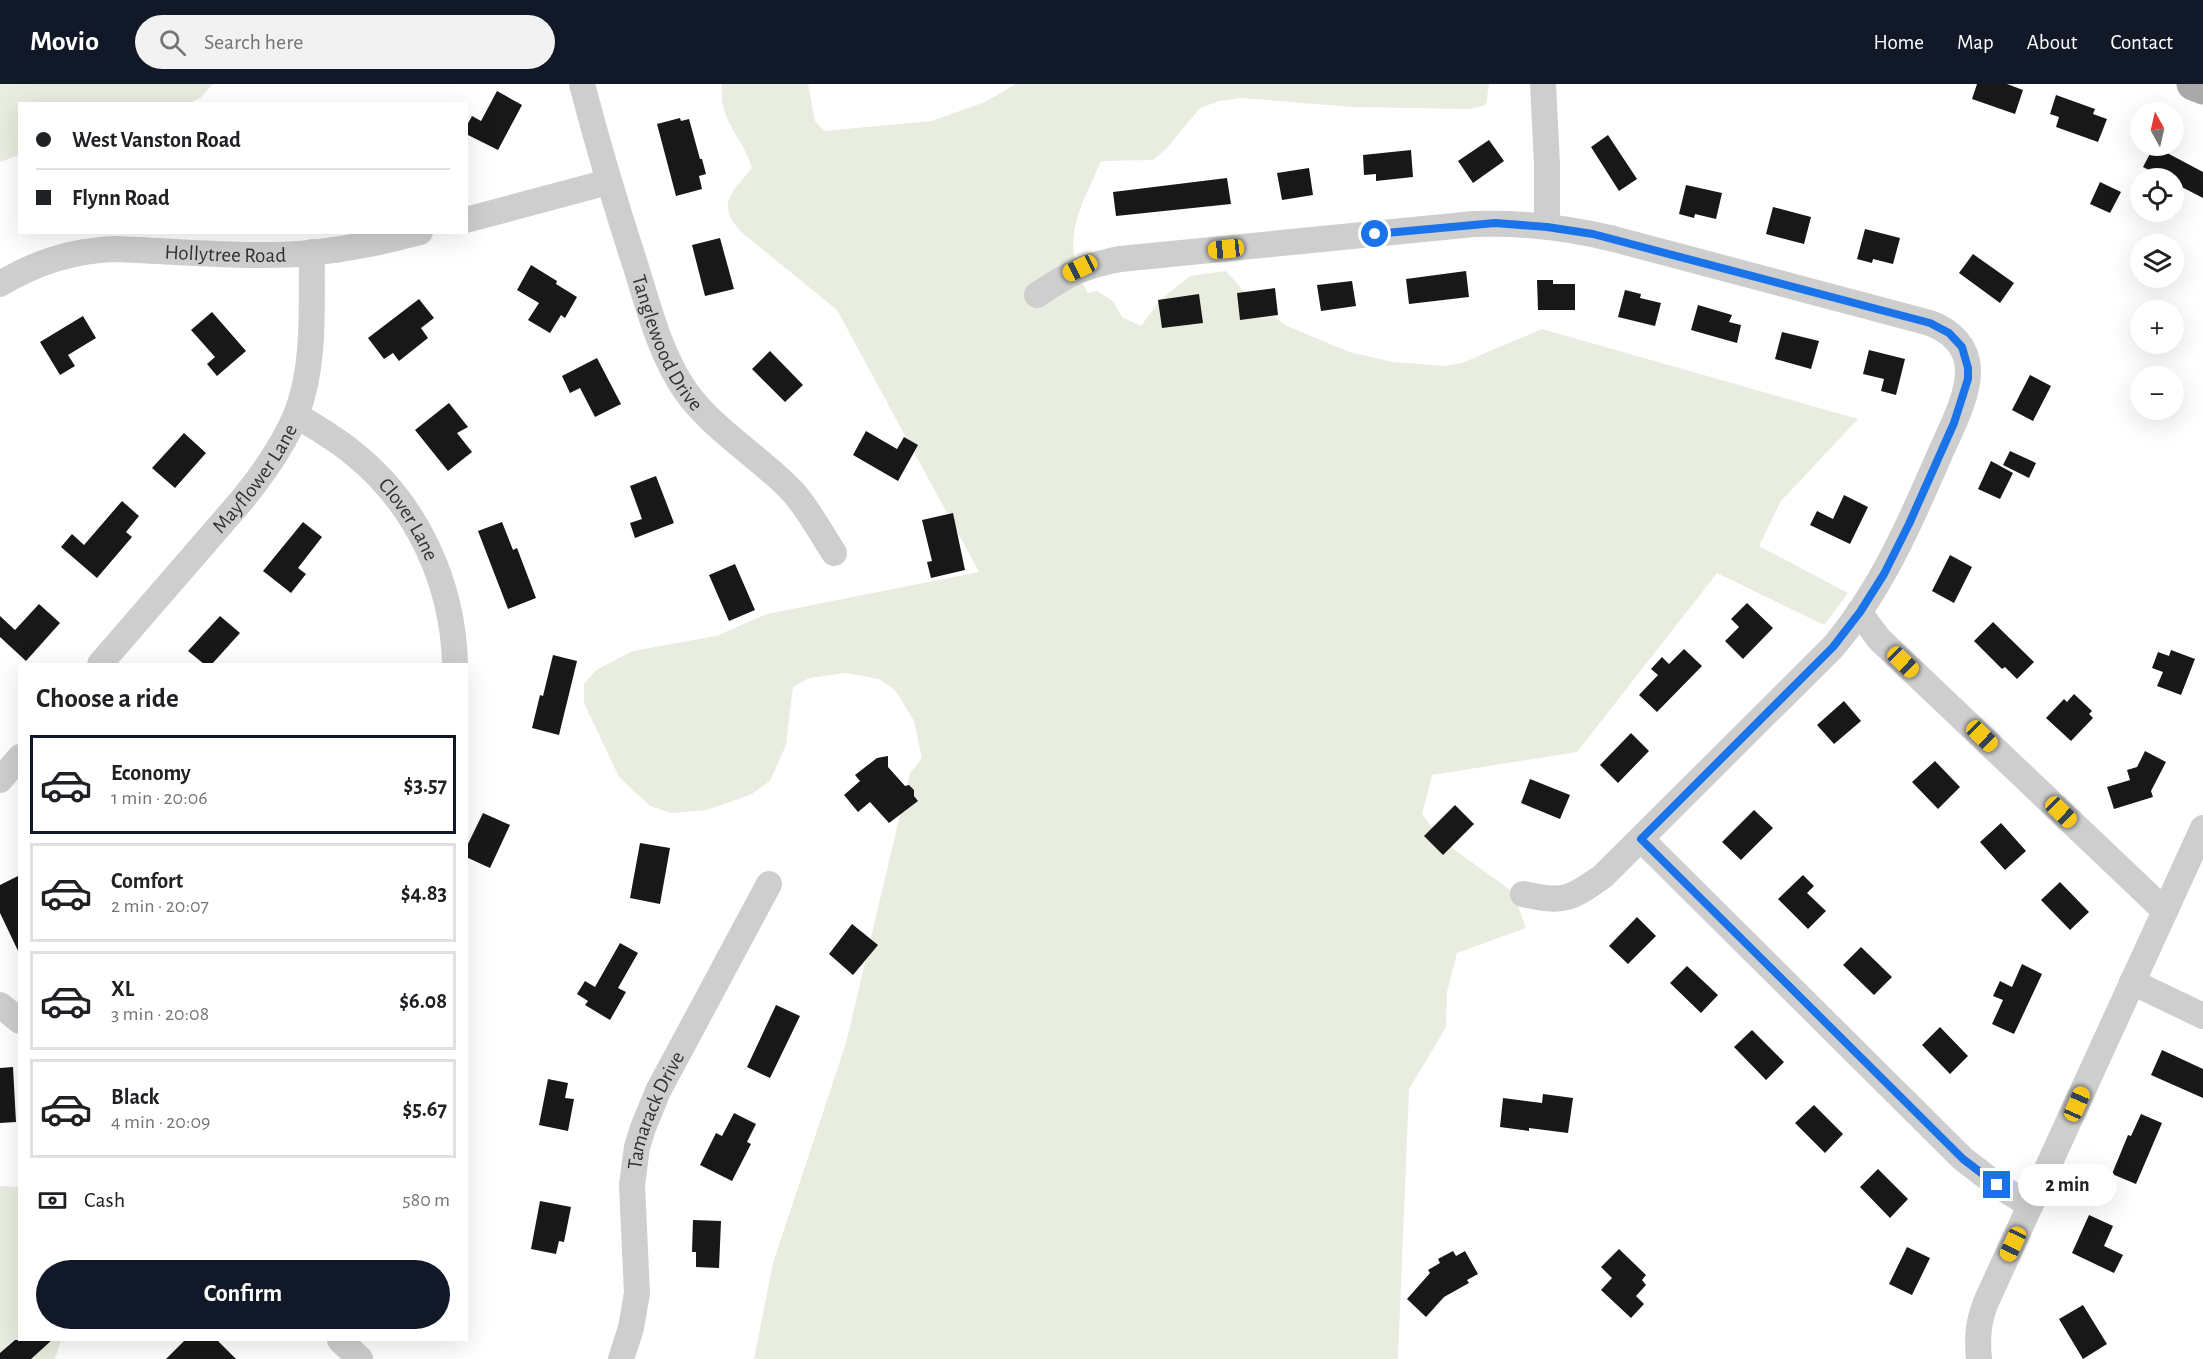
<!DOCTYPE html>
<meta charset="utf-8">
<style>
body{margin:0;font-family:"Alegreya Sans",sans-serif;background:#f2f2f2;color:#202124;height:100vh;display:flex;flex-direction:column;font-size:22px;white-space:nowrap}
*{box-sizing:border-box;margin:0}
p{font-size:20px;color:#757577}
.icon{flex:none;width:33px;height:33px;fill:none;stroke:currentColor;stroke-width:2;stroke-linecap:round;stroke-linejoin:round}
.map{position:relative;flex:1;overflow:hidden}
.panel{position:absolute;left:18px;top:579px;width:450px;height:678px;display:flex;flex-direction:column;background:#fff;border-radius:0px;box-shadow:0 6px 24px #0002}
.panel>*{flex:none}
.banner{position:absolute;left:18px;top:18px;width:450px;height:132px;border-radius:0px;box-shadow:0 6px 24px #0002;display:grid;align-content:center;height:132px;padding:0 18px;background:#fff}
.needle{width:39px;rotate:352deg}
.controls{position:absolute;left:2130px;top:18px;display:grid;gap:12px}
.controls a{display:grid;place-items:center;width:54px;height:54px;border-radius:50%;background:#fff;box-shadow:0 6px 24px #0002;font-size:30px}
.end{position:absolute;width:27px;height:27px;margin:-14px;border:8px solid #1a73e8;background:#fff;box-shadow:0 0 0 3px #fff}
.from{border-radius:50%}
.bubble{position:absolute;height:42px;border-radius:21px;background:#fff;box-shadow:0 6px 24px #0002;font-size:20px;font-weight:600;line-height:42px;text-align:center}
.car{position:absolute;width:18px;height:36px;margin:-18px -9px;border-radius:8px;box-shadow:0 0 4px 2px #0007;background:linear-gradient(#f5c518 24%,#345 0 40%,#f5c518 0 76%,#345 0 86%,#f5c518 0)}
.banner b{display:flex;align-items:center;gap:21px;height:57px;font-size:22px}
.banner b+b{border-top:2px solid #e0e0e0}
.banner i{width:15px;height:15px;background:#202124}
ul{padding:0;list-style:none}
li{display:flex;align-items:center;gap:18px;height:99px;margin:0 12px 9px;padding:0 6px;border:3px solid #e0e0e0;border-radius:0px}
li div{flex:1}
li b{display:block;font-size:22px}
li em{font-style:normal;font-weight:600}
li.current{border-color:#111827}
li>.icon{width:54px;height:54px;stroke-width:1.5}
h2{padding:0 18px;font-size:27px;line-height:72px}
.pay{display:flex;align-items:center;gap:15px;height:66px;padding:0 18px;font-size:22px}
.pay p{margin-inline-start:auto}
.button{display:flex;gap:12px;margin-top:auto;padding:12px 18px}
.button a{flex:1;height:69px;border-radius:36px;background:#111827;color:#fff;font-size:24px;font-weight:600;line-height:69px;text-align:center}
header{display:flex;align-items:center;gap:36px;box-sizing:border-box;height:84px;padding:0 30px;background:#111827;color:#fff}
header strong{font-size:28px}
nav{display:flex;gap:33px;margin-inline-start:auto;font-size:21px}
.search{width:420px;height:54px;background:#f2f2f2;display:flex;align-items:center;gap:15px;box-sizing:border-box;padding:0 21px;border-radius:33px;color:#757577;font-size:22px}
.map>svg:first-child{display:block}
.green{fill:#e8eddf}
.building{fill:#181818}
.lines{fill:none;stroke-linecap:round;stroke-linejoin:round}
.minor{stroke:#cecece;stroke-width:26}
.major{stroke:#a9a9a9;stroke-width:33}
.route{stroke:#1a73e8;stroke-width:8}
.labels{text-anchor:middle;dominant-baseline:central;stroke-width:6;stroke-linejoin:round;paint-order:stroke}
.street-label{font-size:21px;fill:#313131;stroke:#fff}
</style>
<header>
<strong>Movio</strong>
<div class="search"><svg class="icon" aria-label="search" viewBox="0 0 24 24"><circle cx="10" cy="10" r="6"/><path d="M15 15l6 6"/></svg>Search here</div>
<nav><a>Home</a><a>Map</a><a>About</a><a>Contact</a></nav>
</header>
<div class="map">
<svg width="2203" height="1275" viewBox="0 0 2203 1275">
<rect width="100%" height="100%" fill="#fff"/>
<path class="green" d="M0,0H213L201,13L190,19L20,20L19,71L0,78Z
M722,0H808L815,37L824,47L932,37L985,18L1016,0H1489L1486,21L1470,25L1352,23L1241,14L1219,17L1200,24L1166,65L1153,76L1101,77C1080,126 1058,157 1088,209L1097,207L1113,217L1122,233L1141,242L1161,215L1190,192L1226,187L1255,220L1287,242L1349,268L1393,278L1445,282L1462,279L1542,245L1858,335L1781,417L1759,462L1848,509L1824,541L1717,489L1577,668L1432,691L1422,730L1445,759L1513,808L1526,844L1457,869L1447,908L1446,943L1409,1005L1398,1275H754L773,1179L846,959L910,689L922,674L914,637L895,606L879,595L846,589L809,594L793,603L786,661L770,697L750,711L707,726L670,729L650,722L619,693L584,619V600L596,586L633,567L716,552L767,530L979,488L837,226L740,147C716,118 732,109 752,84C742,51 718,37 722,0Z
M0,1102L19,1103L20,1256H61L55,1275H0Z"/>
<path class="building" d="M1977,0H2007L2023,6L2015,30L1972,15Z
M497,7L522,21L498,66L466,50V43L472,32L481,37Z
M2056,11L2095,25L2093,30L2107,35L2098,58L2056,43L2059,33L2050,30Z
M680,34L681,37L689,35L700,75H702L706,90L699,92L702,105L676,112L657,40Z
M1608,51L1637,95L1619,107L1591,63Z
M1489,56L1504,77L1473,99L1458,77Z
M2154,62L2203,88V114L2174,99V94H2165L2143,83Z
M1411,66L1413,93L1376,97V90L1364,91L1363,71Z
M1309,84L1313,111L1282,116L1277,89Z
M1227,94L1231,120L1116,132L1113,108Z
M2100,98L2121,108L2110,129L2090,120Z
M1686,101L1722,109L1716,135L1695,130L1694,134L1679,130Z
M1773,123L1811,133L1804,160L1766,150Z
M1865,145L1900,154L1893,180L1873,175L1872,179L1857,175Z
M720,154L734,205L705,212L692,161Z
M1973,170L2014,199L2000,219L1959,189Z
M531,181L557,197L556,200L577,213L565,234L561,231L550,249L528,236L539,219L517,206Z
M1466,187L1469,213L1409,220L1406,195Z
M1537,196H1553V200H1575V226H1538Z
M1352,197L1356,222L1321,227L1317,201Z
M1275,204L1278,231L1240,236L1237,209Z
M1625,206L1641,210L1640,214L1661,219L1655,242L1618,233Z
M1199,210L1203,239L1162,244L1158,216Z
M419,215L434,234L421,244L428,254L399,277L393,269L384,275L368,254Z
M1698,221L1732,231L1729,238L1741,241L1737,259L1691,246Z
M212,228L246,267L217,292L207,280L215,273L191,246Z
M83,232L96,254L68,271L75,282L60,291L40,258Z
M1782,248L1819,257L1811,285L1775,275Z
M1869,266L1905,275L1896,311L1881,307L1884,295L1863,290Z
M770,267L803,301L785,318L752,285Z
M597,274L621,320L595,333L580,304L570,309L562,292Z
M2030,291L2051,302L2033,337L2012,326Z
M449,319L468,343L457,349L472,368L448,387L415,346Z
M866,347L897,365L904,353L918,361L898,397L853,371Z
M184,349L206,369L175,404L152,384Z
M2010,367L2036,379L2029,394L2003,381Z
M1991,377L2013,389L2000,415L1978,405Z
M656,392L674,439L635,454L630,439L642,435L630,402Z
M1844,411L1868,423L1850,460L1810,441L1817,427L1833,435Z
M122,417L139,432L126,448L132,453L97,494L61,463L72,450L84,461Z
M953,429L965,486L931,494L927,478L932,477L922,436Z
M303,438L322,453L298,484L306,490L291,509L263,487Z
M502,438L513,466L517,464L536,514L508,525L478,447Z
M1950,471L1972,483L1954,519L1932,507Z
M735,480L755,526L729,537L709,491Z
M1747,519L1773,544L1743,575L1725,557L1739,543L1731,535Z
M39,520L60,539L26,577L0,553V532L15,546Z
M220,532L240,549L212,580H204L188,567Z
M1993,538L2034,578L2017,595L2005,583L2002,585L1974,557Z
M1684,565L1702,582L1657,628L1639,611L1658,591L1651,585L1662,573L1669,580Z
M2171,566L2195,575L2181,611L2157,602L2163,588L2152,584L2158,568L2169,572Z
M553,571L577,577L559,651L532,644L540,611L543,612Z
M2074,610L2092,627L2089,630L2093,634L2071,657L2046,634L2064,615L2067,618Z
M1844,617L1861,637L1834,660L1817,641Z
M1631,649L1649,667L1618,699L1600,681Z
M2145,667L2166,678L2151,707L2153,713L2114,725L2107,703L2130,696L2127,686L2137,683Z
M888,672V683L905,702L909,701L914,706V712L918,717L889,739L870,718L858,728L844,711L860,697L855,691L877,674Z
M1935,677L1960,703L1938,725L1912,698Z
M1530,695L1570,711L1560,735L1521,719Z
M1455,721L1474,740L1443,771L1424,752Z
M1754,726L1773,744L1741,776L1722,758Z
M483,729L510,741L490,784L466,773V764Z
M2001,739L2026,767L2005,786L1980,758Z
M640,759L670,764L660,820L630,814Z
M20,791V871L0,829V801Z
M1803,791L1814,802L1807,809L1826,827L1808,845L1778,815Z
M2060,798L2089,828L2070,846L2041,816Z
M1637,833L1656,852L1628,880L1609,862Z
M852,840L878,861L853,891L829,870Z
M620,859L638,869L618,904L626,908L610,936L585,921L588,917L577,910L585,897L595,903Z
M1861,863L1892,893L1874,911L1843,881Z
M2022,880L2042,890L2014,950L1992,940L2003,916L1993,912L2000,897L2012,903Z
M1687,882L1718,911L1701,929L1670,899Z
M776,921L800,932L770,994L747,983Z
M1940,943L1968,972L1950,990L1922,961Z
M1752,946L1784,978L1766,996L1734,963Z
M2162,966L2203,985V1014L2151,991Z
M13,983L16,1038L0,1039V984Z
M548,995L568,999L565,1014L574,1015L568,1047L539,1041Z
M1543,1010L1573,1014L1568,1049L1529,1044V1047L1500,1043L1503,1014L1542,1019Z
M1814,1021L1843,1050L1825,1069L1795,1039Z
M734,1029L756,1040L747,1058L751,1060L732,1097L700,1081L716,1049L722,1052Z
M2141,1030L2162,1039L2136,1100L2112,1090L2128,1051L2131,1052Z
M1878,1085L1908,1115L1890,1134L1860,1103Z
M540,1117L571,1123L564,1158L559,1157L556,1170L531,1165Z
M2089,1131L2113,1142L2104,1162L2123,1171L2114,1189L2072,1169Z
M693,1136L721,1137L719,1184L696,1183V1168H692Z
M1907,1163L1930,1174L1912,1211L1889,1200Z
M1619,1165L1646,1191L1642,1196L1646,1201L1636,1212L1644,1220L1631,1234L1601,1206L1612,1194L1601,1183Z
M1453,1167L1456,1172L1465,1167L1478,1190L1467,1196L1469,1199L1444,1213L1426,1233L1407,1215L1430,1189L1428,1186L1440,1179L1438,1175Z
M2083,1221L2107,1260L2083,1275L2059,1235Z
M15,1256H52L31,1275H0V1269Z
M185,1256H217L236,1275H166Z"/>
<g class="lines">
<g class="minor">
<path id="s1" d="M582,0C598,62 616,122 636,183C649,225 661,273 687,309C716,348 760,373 793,408C809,426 821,449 834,469"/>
<path d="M1543,0L1547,81V143"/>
<path d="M466,136L608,98"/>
<path id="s2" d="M0,200C36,178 74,166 117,165C165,167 212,171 260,171C313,172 368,162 420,148"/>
<path d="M1037,211C1068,190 1083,182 1120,175L1474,140C1522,138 1568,144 1614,155L1930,239C1951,247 1967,262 1968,285C1969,312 1950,347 1939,372C1910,439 1881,506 1833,563L1603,792C1570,816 1562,819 1523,810"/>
<path id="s3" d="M296,331C315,343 335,354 353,369C417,420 453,499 455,580"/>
<path d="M1859,528L1879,555L2165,827"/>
<path id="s4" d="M100,580L242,416C263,390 283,362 296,331C316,281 311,221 312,168"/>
<path d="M0,696L20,673"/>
<path d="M1641,755L1963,1075L1997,1101L2030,1121"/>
<path d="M2132,898L2203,932"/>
<path d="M0,921L20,937"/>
<path d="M340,1256L360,1275"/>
<path id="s5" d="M621,1275L631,1244L637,1209L632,1101L637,1063L643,1044L658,1007L769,800"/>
<path d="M1979,1275C1977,1254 1978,1238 1986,1218L2203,744"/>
</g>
<path class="major" d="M2193,0L2203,4"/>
</g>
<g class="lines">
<path class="route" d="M1375,150L1495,139L1547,143L1593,150L1930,239L1949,249L1962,263L1968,284V295L1954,339L1909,440L1884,490L1860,528L1833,563L1641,755L1963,1075L1997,1101"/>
</g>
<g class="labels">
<g class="street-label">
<text stroke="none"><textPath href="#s2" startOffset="232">Hollytree Road</textPath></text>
<text stroke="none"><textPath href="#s1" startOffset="273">Tanglewood Drive</textPath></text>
<text stroke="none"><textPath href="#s4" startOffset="242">Mayflower Lane</textPath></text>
<text stroke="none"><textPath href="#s3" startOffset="156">Clover Lane</textPath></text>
<text stroke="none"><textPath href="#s5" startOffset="255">Tamarack Drive</textPath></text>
</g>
</g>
</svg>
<div class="controls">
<a><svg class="needle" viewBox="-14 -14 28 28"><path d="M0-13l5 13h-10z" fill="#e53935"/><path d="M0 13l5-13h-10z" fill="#757577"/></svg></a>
<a><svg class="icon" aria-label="locate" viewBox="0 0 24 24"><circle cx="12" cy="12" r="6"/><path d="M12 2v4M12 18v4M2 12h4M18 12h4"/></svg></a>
<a><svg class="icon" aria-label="layers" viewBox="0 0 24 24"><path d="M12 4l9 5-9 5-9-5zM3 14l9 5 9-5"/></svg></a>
<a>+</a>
<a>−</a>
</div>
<i class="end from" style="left:1375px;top:150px"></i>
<i class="end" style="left:1997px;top:1101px"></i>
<div class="bubble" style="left:2018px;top:1080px;width:99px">2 min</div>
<i class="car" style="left:1226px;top:165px;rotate:264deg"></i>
<i class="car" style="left:1080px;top:184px;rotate:244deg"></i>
<i class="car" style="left:1903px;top:578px;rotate:134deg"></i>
<i class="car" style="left:1982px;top:652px;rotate:134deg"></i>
<i class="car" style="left:2061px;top:728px;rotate:134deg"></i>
<i class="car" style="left:2077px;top:1020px;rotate:24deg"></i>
<i class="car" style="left:2013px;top:1160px;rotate:205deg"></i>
<div class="banner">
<b><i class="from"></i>West Vanston Road</b>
<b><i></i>Flynn Road</b>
</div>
<section class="panel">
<h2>Choose a ride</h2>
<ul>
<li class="current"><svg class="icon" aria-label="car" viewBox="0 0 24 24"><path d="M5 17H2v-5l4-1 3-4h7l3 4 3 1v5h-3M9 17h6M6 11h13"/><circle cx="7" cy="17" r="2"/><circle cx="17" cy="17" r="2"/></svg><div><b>Economy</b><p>1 min · 20:06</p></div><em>$3.57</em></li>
<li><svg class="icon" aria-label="car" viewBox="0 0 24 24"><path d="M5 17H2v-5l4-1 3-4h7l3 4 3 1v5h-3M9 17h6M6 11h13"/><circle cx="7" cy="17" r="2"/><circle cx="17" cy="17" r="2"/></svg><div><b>Comfort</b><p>2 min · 20:07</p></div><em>$4.83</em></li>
<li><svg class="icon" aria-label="car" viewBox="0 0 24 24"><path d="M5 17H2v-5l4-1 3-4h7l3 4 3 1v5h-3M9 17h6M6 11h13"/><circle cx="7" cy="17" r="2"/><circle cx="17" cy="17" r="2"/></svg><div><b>XL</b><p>3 min · 20:08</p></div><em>$6.08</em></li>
<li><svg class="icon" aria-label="car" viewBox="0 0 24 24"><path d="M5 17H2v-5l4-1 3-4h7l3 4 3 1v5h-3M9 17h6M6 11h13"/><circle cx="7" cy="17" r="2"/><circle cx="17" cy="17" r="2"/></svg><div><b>Black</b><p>4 min · 20:09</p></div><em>$5.67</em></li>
</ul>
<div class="pay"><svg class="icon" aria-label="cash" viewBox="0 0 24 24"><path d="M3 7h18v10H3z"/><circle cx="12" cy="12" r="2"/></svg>Cash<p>580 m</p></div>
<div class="button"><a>Confirm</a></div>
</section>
</div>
